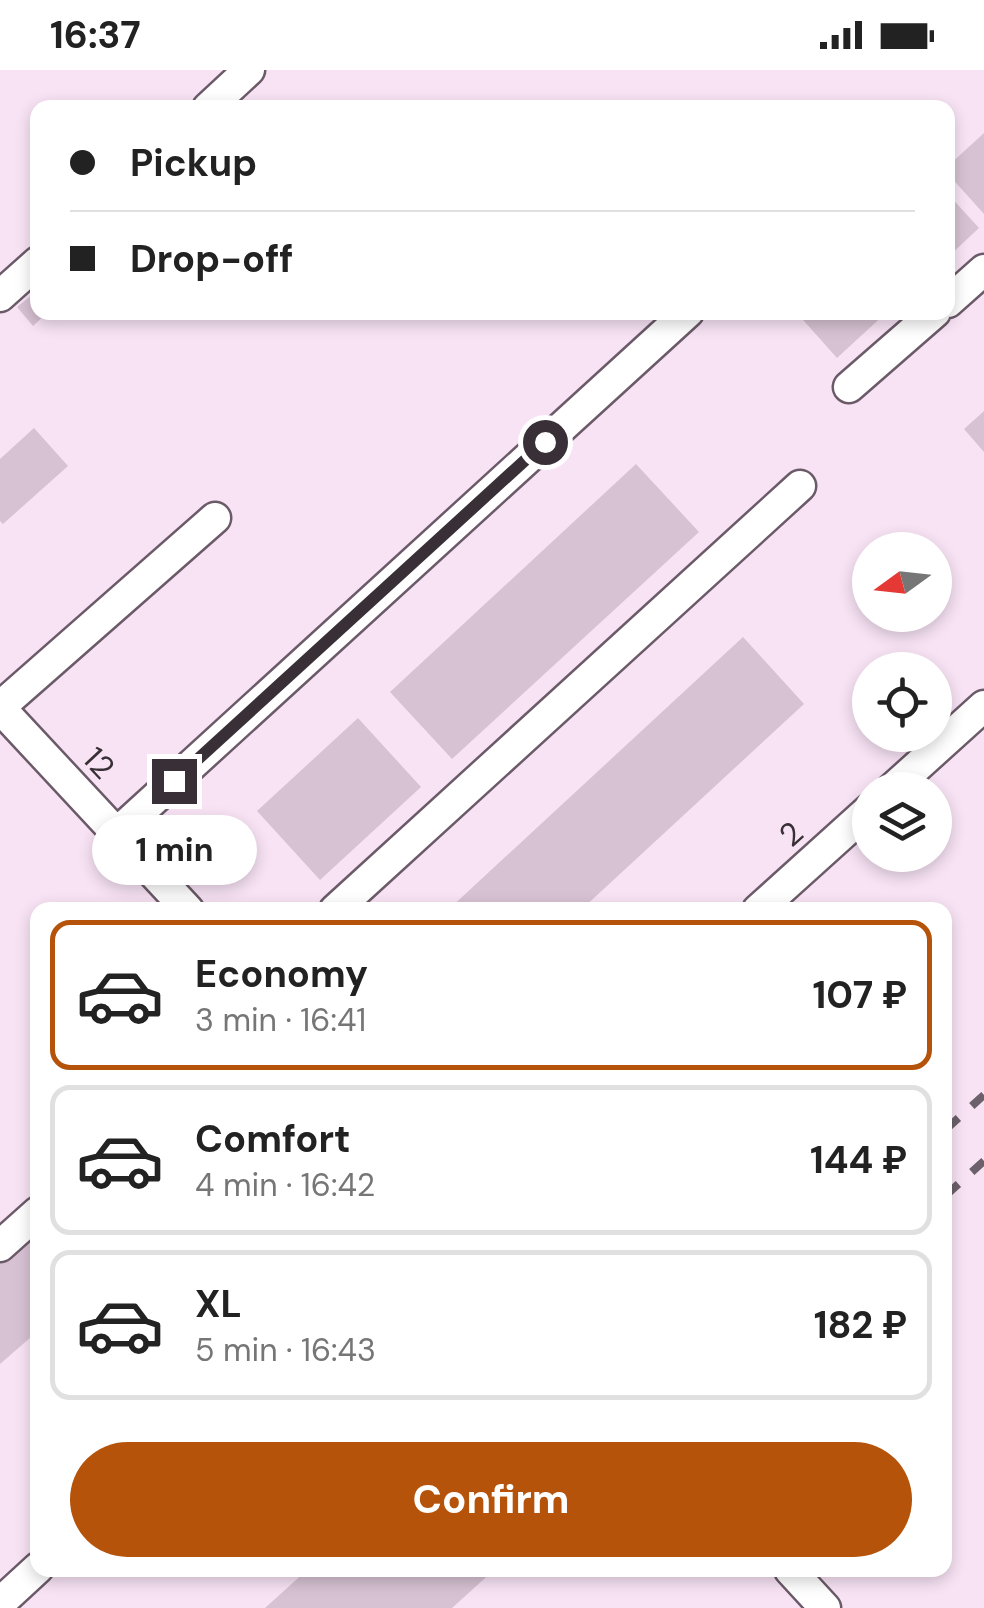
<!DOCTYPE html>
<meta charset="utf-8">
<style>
body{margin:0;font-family:"DM Sans",sans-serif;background:#f6f6f6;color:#222;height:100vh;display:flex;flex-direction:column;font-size:38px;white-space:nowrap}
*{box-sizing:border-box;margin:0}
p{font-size:32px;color:#767676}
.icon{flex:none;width:55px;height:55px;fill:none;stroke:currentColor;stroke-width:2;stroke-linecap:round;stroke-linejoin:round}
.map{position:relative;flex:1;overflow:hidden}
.sheet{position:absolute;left:30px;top:832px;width:922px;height:675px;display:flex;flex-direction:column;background:#fff;border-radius:20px;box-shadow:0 5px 15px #0003}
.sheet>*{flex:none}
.banner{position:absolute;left:30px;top:30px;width:925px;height:220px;border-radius:20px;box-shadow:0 5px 15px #0003;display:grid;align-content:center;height:220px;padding:0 40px;background:#fff}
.needle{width:65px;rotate:255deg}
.buttons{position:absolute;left:852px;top:462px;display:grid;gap:20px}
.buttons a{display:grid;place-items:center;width:100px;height:100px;border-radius:50%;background:#fff;box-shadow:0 5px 15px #0003;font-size:50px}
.end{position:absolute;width:45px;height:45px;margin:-22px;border:12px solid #383036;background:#fff;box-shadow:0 0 0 5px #fff}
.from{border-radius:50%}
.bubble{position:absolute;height:70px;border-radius:35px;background:#fff;box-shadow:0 5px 15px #0003;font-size:32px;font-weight:700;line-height:70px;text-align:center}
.banner b{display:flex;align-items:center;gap:35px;height:95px;font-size:38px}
.banner b+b{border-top:2px solid #e0e0e0}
.banner i{width:25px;height:25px;background:#222}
ul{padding:18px 0 0;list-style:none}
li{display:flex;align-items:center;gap:30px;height:150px;margin:0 20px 15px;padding:0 20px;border:5px solid #e0e0e0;border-radius:20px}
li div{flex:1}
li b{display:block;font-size:38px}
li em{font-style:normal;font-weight:700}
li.current{border-color:#b45309}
li>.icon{width:90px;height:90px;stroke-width:1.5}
.button{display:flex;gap:20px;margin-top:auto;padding:20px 40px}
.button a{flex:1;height:115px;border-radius:60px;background:#b45309;color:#fff;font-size:40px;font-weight:700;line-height:115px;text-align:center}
.status{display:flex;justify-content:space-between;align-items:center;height:70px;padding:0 50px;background:#fff;direction:ltr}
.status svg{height:28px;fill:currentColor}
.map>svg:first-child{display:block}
.building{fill:#d7c2d3}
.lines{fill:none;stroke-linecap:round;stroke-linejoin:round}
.minor-casing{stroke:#6b5a68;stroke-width:35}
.minor{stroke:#fff;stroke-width:30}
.rail{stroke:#6c616a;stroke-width:8;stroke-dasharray:18 18;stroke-linecap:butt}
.route{stroke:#383036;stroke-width:12}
.labels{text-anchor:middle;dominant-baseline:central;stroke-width:8;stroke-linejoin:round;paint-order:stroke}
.street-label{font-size:32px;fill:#383036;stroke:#f8e3f5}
</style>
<div class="status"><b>16:37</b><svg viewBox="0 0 49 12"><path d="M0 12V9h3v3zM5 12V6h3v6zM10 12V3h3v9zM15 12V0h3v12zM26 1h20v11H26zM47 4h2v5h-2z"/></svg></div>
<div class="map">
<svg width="984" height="1538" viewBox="0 0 984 1538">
<rect width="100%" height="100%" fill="#f8e3f5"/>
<path class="building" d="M984,63V144L948,104V96Z
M948,124L979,158L948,187Z
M38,220V242H48L33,256L17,237Z
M796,242H887L837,288Z
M984,341V382L964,359Z
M34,358L68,396L3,454L0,451V389Z
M636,394L699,462L452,689L390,622Z
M743,567L804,634L581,840H448Z
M358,648L421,717L320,810L257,741Z
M38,1155V1261L0,1294V1189Z
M307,1500H494L452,1538H265Z"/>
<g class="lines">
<g class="minor-casing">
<path id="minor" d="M208,38L249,0
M0,226L38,192
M948,232L984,200
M849,317L935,242
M0,637L215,448
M0,638L188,840
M891,720L984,636
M117,763L688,242
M335,840L800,416
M758,840L870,739
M0,1176L38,1142
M790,1500L825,1538
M0,1533L38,1498"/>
</g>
<use href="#minor" class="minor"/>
<path class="rail" d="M945,1060L984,1025
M945,1126L984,1091"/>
</g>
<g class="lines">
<path class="route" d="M174,711L545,372"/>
</g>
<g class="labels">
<g class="street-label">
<text transform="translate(99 693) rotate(47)">12</text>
<text transform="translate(791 764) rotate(-42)">2</text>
</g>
</g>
</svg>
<div class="buttons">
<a><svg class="needle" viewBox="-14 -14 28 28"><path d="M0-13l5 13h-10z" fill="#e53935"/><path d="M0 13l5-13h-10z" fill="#767676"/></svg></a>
<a><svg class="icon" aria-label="locate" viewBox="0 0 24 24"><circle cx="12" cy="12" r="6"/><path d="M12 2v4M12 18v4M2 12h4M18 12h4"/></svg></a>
<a><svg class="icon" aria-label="layers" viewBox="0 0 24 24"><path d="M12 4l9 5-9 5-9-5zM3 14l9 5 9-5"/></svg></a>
</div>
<i class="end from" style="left:545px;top:372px"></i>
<i class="end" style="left:174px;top:711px"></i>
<div class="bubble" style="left:92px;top:745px;width:165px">1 min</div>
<div class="banner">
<b><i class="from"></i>Pickup</b>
<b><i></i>Drop-off</b>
</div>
<section class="sheet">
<ul>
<li class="current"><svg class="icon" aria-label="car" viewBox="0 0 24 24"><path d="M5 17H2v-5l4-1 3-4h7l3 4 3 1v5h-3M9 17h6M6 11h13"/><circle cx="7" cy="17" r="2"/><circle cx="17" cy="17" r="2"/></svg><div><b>Economy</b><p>3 min · 16:41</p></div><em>107 ₽</em></li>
<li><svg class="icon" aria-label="car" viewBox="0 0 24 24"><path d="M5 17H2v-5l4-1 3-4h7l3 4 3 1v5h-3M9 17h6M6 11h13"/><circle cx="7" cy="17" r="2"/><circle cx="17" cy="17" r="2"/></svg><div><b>Comfort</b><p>4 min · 16:42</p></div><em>144 ₽</em></li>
<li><svg class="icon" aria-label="car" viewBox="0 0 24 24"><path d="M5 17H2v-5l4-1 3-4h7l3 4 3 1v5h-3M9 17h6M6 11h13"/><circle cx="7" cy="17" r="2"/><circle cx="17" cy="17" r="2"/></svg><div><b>XL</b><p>5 min · 16:43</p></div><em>182 ₽</em></li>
</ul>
<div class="button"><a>Confirm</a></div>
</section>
</div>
